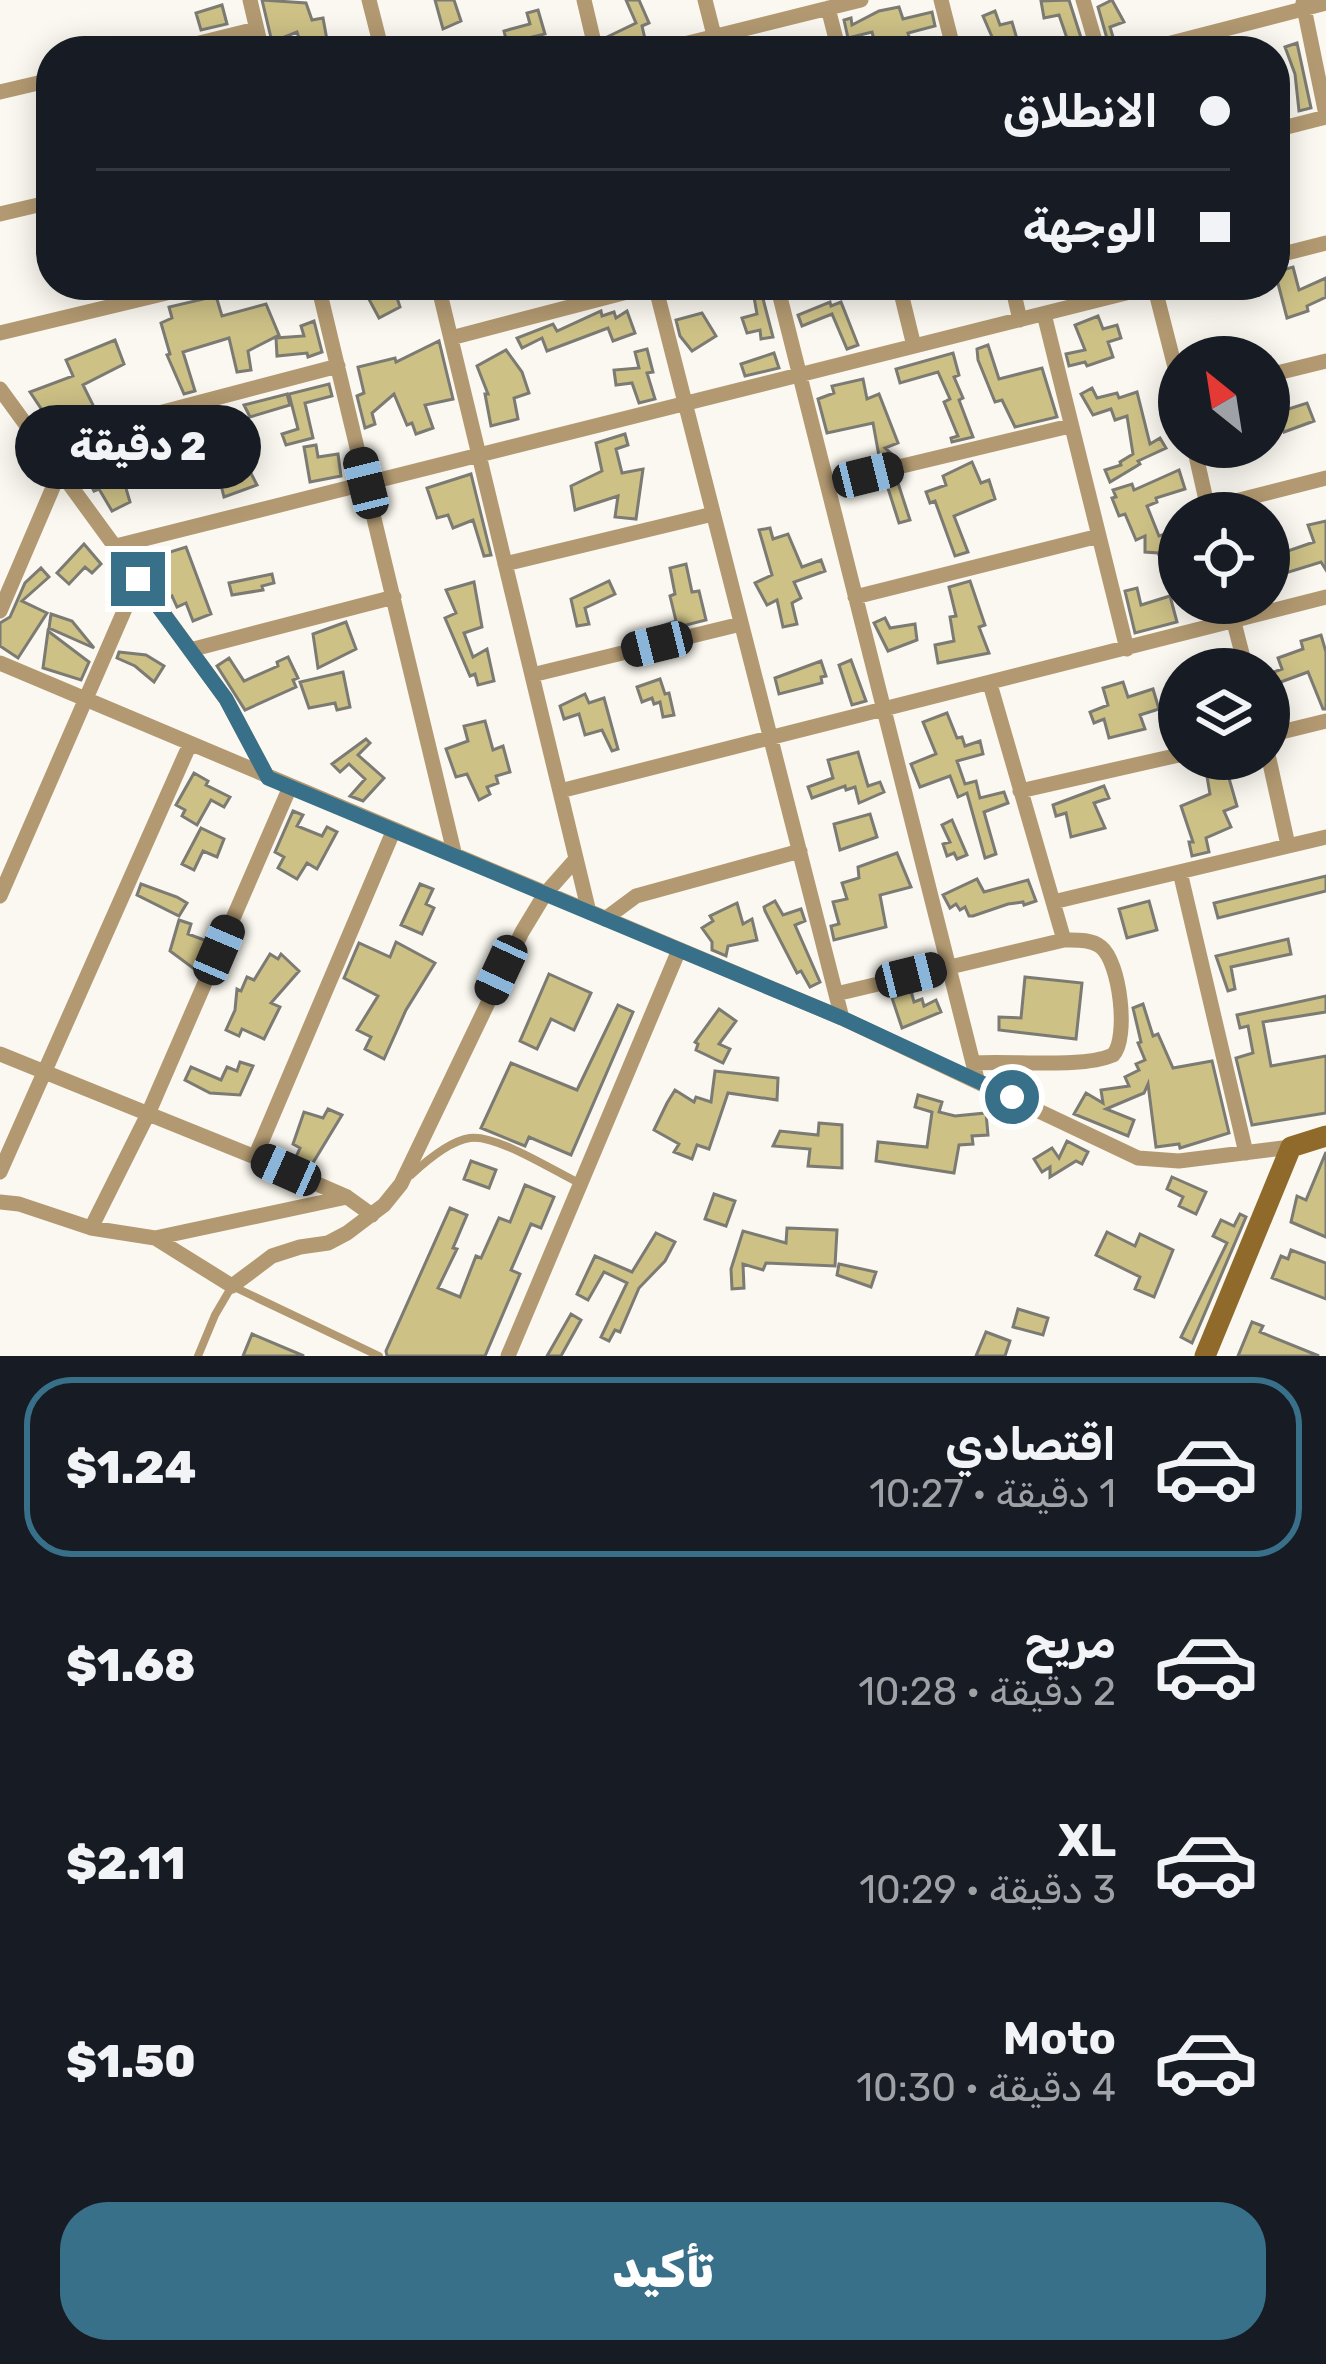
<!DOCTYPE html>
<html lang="ar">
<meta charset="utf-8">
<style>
body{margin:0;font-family:Rubik,Vazirmatn,sans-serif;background:#242831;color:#f1f3f6;direction:rtl;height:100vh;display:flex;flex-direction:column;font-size:45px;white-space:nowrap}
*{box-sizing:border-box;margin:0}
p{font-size:39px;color:#9ea1a6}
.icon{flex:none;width:66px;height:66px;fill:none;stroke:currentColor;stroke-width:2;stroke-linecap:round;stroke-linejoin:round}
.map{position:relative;height:1356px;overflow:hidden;direction:ltr}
.details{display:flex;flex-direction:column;background:#171b24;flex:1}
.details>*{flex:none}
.banner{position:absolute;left:36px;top:36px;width:1254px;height:264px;border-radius:48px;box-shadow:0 6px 30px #0003;direction:rtl;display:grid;align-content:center;height:264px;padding:0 60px;background:#171b24}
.needle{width:78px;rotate:330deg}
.controls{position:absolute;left:1158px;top:336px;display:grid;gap:24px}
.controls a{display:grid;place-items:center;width:132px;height:132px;border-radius:50%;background:#171b24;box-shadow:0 6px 30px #0003;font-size:60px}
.end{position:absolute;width:54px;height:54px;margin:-27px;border:15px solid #38708a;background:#fff;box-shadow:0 0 0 6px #fff}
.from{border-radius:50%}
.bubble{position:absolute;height:84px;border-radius:42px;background:#171b24;box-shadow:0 6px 30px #0003;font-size:39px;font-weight:800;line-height:84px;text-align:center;direction:rtl}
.car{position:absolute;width:36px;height:72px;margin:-36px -18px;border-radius:15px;box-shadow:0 0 9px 3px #0007;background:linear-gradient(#222 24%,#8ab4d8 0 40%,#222 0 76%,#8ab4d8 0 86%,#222 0)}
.banner b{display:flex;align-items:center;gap:42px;height:114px;font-size:45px}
.banner b+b{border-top:3px solid #363941}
.banner i{width:30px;height:30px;background:#f1f3f6}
ul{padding:21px 0 0;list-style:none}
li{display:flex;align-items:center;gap:36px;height:180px;margin:0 24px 18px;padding:0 36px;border:6px solid transparent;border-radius:48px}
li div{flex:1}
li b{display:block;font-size:45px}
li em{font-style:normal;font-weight:800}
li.current{border-color:#38708a}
li>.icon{width:108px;height:108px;stroke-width:1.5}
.cta{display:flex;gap:24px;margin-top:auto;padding:24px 60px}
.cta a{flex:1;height:138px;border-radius:48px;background:#38708a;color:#fff;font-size:48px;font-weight:800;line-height:138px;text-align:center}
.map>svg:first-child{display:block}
.building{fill:#cdc186;stroke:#7b7a73;stroke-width:3}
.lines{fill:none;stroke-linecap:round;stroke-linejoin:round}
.lane{stroke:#b29971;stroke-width:8}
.street{stroke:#b29971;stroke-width:15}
.secondary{stroke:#8f6a2a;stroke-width:21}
.route{stroke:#38708a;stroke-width:15}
</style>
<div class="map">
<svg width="1326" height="1356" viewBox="0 0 1326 1356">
<rect width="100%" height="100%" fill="#faf8f0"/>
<path class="building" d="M262,0L306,3L312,20L323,18L327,40L302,47L297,32L272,42Z
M435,0H454L461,21L443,29Z
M626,0H639L649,23L642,26L645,39L634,42L633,39L608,50L605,38L636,23Z
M1069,0L1083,44L1070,47L1059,15L1044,18L1041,1Z
M1112,0L1124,22L1110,27L1116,47L1110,49L1098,7Z
M222,5L227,24L201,30L196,13Z
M899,7L903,19L932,12L935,26L908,33L913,51H877L872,32L848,38L844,20L851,18L852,25L879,11Z
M538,10L545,34L507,43L504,31L530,24L527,13Z
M995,11L1000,25L1012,22L1017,39L996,46L983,16Z
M1297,43L1311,108L1299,111L1295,74L1285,47Z
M1293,267L1299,290L1326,278V297L1307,306L1308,311L1287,318L1275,272Z
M375,285H393L400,307L379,318L364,290Z
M762,295L773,337L761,339L760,330L747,333L742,318L757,314L754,297Z
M216,296L222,316L266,304L279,335L248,351L251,370L237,372L229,338L183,352L195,391L184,394L167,355L170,354L161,323L172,318L169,307Z
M830,302L831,306L841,302L858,345L847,349L832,314L802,326L798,315Z
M601,311L602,316L614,312L616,318L627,311L635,333L613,341L608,328L547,351L542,338L522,348L517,338L553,324L557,331Z
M702,313L716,336L692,351L680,336L676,320Z
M1098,316L1103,329L1117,325L1121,338L1108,342L1113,357L1087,366L1085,362L1069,366L1066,354L1085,350L1075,325Z
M314,321L322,352L308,357L307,353L277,356L276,338L304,336L301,326Z
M115,340L124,364L83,385L98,415L66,425L59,407L46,416L30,392L73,376L66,360Z
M439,341L453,399L425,405L433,428L416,434L412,423L407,425L394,394L372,413L375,424L365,428L357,396L364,393L358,367L395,358L396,362Z
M988,345L999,379L1042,368L1057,417L1015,427L1002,400L995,402L978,360L977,349Z
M647,349L653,372L647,373L655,399L639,403L632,383L616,385L614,370L639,368L635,352Z
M506,350L522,372L529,393L514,398L518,419L491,426L485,394H488L477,366Z
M774,353L779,368L745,376L741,364Z
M953,353L959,375L954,377L963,398L959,400L973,437L952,442L951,438L958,436L944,402L950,399L938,372L900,383L896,369Z
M863,379L867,399L879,394L898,443L885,448L894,456L865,463L879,456L873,423L827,433L818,399L834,393L832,386Z
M329,384L332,396L305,403L313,438L286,445L282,434L298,429L289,394Z
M1092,388L1097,398L1117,393L1119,398L1137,392L1150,444L1160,438L1166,448L1138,461L1140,464L1110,482L1105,470L1121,465L1120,462L1133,454L1127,416L1115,420L1111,409L1093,415L1081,394Z
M287,394L290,405L250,417L244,405Z
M1307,403L1314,421L1284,432L1276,413Z
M625,434L628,445L616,449L622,473L643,469L636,519L615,517L618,496L575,510L571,486L602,471L596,443Z
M316,445L318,457L338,454L341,476L310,482L304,447Z
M75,447L93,475L120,468L130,502L112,511L99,489L94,491L88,480L83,483L62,452Z
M239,450L257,485L224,497L220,481L202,485L199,468L214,465L213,460Z
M972,462L981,483L989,480L995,499L954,516L968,552L955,556L935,501L930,503L926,492L946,485L943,476Z
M1179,470L1185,489L1156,498L1157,502L1147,506L1159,536L1168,533L1172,543L1179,567V602L1158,553L1145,552V536L1136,540L1125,514L1119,516L1112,498L1116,497L1113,490L1132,484L1134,490Z
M471,474L491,555L484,556L473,520L453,528L448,515L437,518L427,488Z
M897,480L910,520L899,523L886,482Z
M1326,521V570L1321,562L1282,574L1269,583V545L1275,559L1279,554L1314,542L1308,525Z
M770,528L773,539L788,534L802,567L821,560L825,571L794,582L801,598L792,603L797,624L783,627L777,600L767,605L755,583L772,575L759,530Z
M84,544L101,564L92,573L85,567L69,584L57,573Z
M186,547L211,614L193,621L186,603L177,607L172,596L168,599L144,560Z
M686,564L692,592L699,591L706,620L663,631L662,626L676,621L670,596L675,594L670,568Z
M41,568L49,577L22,601L47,613L18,658L0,646V623L10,617L25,583Z
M272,574L274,583L262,586L263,590L232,595L229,583Z
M609,581L615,594L585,608L589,624L577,626L571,599Z
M970,581L985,625L979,627L989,653L938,663L935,645L954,641L950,617L956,616L949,587Z
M474,582L482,627L464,633L473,657L487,649L494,681L478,685L475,674L470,676L445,618L456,613L446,590Z
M1137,588L1141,605L1170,596L1177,622L1135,633L1125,591Z
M51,614L72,621L94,648L49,628Z
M885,618L890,628L915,624L917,640L888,651L874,623Z
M346,622L356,649L318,668L313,634Z
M48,631L89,662L81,680L43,668Z
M1321,635L1326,652V709H1323L1308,672L1278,683L1274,672L1282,669L1278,658L1303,649L1301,641Z
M119,652L146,655L164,666L154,682L135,666L117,658Z
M288,657L298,678L293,680L296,687L245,710L217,666L229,658L244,681L278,666L277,662Z
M851,660L866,701L852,705L839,665Z
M821,661L826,676L821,677L822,683L779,694L775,678Z
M343,672L350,707L337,710L335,703L309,708L300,682Z
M660,679L665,694L669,693L674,715L663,717L660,702L654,704L652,698L642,702L637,687Z
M1123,682L1128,697L1153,689L1159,709L1140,715L1145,729L1109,738L1104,719L1094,723L1090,712L1108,705L1103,688Z
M585,694L589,703L604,698L618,749L612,751L602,730L585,735L579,714L564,719L560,706Z
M947,713L957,738L962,737L965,746L980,741L983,754L957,761L965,784L976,781L980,798L1004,792L1008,803L984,812L996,854L985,858L967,793L958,797L950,776L920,787L911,764L936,754L923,722Z
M485,721L493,750L503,746L510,772L496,776L498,783L487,787L490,794L479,800L467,774L456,777L446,749L468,741L464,726Z
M366,739L370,743L358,755L384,778L363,801L350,796L365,779L349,764L340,772L332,764Z
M858,752L868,786L880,782L884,792L859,803L855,787L846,790L845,786L812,798L808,787L833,778L828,760Z
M1224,761L1237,806L1224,811L1231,827L1206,838L1209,852L1192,856L1189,842H1193L1181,806L1210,794L1205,765Z
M194,773L208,781L206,785L230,797L224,807L211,800L197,825L182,816L185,810L176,805Z
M1104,786L1109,798L1094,803L1105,828L1071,837L1066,813L1056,816L1053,805Z
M293,811L303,815L297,826L322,836L327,827L337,832L317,869L307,863L297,879L278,868L284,857L275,852Z
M870,814L877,837L840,850L834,824Z
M952,820L967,855L957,859L954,853L947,856L943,844L950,842L942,825Z
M201,828L224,839L217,857L203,851L194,870L182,864Z
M897,853L911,887L880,895L886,927L834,940L831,926L839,924L833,902L847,899L842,883L859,878L858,867Z
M1326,876V891L1218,918L1214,903Z
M977,879L984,892L1028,880L1036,901L1024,905L1023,902L1008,904L973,916H969L965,907L960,910L956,904L950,908L943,895Z
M141,884L177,897L187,903L179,916L137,895Z
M420,884L433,889L426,904L434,908L422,934L401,925Z
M775,901L783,915L801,909L805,921L795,925L820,982L810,987L801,971L797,973L765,911L764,907Z
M1149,901L1157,930L1127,938L1119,909Z
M737,903L743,924L752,919L757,940L728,946L726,956L712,950V942L702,928L713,921L710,916Z
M179,920L191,924L188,934L210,942L197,971L170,951Z
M1288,939L1291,954L1231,967L1235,989L1228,991L1216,956Z
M396,942L435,963L406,1010L384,1059L365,1049L371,1037L357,1030L378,996L344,978L359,943L390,957Z
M270,954L278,959L281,954L299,971L271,1003L280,1007L264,1039L242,1029L239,1036L226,1030L235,1010L237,989L241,991L247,977L254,980Z
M549,974L591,993L574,1030L551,1019L537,1049L520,1041Z
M1025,977L1082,983L1076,1039L999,1030V1017L1021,1018Z
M911,991L914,1002L922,999L924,1006L936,1000L941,1012L902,1028L892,998Z
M1326,996V1012L1263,1022L1271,1066L1326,1056V1113L1252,1125L1236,1058L1253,1053L1248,1026L1240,1028L1237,1015Z
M1143,1004L1153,1036L1158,1034L1173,1068L1212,1061L1229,1133L1180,1148L1179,1144L1156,1147L1148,1084L1144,1093L1106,1109L1134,1120L1128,1136L1074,1114L1086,1093L1103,1103L1101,1090L1129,1086L1125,1077L1139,1070L1136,1064L1145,1060L1138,1043L1141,1042L1133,1008Z
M618,1005L633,1012L571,1155L529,1137L525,1146L481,1128L511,1063L577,1090Z
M719,1009L736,1021L719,1044L730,1049L723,1063L696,1050L698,1044L695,1042Z
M240,1062L253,1066L240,1095L210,1093L185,1080L191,1067L221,1080L227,1067L237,1071Z
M715,1071L778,1078L777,1100L728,1093L709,1149L697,1145L692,1159L674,1152L679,1144L654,1130L667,1103L675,1090L694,1102L696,1097L711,1102Z
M918,1095L942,1102L939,1112L955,1116L986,1113L988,1135L972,1136L973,1144L959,1145L954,1173L876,1161L878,1142L927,1147L932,1112L915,1107Z
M328,1109L342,1115L311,1166L295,1159L300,1148L293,1144L304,1112L323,1118Z
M819,1123L842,1125V1168L808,1166L810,1149L773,1146L780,1131L818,1135Z
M1067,1141L1088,1152L1082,1164L1076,1161L1050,1177V1167L1042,1172L1034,1159L1052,1148L1059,1158Z
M1326,1152V1237L1291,1222L1297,1196L1306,1200Z
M471,1161L496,1170L489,1188L464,1179Z
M1172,1177L1206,1192L1196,1214L1179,1206L1183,1197L1167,1189Z
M525,1185L554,1197L541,1228L531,1224L511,1270L520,1274L485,1356H387L386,1351L450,1208L467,1215L453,1248L457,1249L438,1288L460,1297L476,1256L481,1258L499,1218L510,1222Z
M714,1194L735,1201L726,1226L705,1219Z
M1240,1214L1246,1217L1192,1343L1181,1337L1227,1243L1213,1236L1221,1220L1234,1226Z
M787,1228L837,1230L835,1266L766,1263L763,1270L743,1264L744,1288L732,1289L731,1269L743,1231L786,1243Z
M1107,1232L1135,1246L1140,1234L1173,1250L1154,1297L1135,1289L1140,1277L1096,1255Z
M656,1233L675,1242L665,1261L639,1288L620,1332L615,1330L609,1341L601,1337L627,1283L604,1272L588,1300L577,1294L595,1256L632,1272Z
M1291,1250L1326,1263V1299L1272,1278L1281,1256L1288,1259Z
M839,1264L876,1272L871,1287L837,1275Z
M1018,1309L1048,1318L1043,1335L1013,1327Z
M571,1314L581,1320L561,1356H547Z
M1252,1322L1263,1326L1260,1332L1319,1356H1238Z
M986,1332L1010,1341L1005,1356H976Z
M252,1334L304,1356H243Z"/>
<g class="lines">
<path class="lane" d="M411,1175C426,1161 449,1141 470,1138C496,1134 554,1171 579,1183
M198,1356L215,1315L232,1286L379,1356"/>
<path class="street" d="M250,0L262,51
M369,0L382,51
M584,0L596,51
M705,0L718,51
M941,0L954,51
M1083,0L1098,51
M1303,3L1326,115
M828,8L839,51
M167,51L256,29
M656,51L861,0
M1140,51L1326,3
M0,92L51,80
M1275,130L1326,117
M0,214L51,202
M1275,256L1326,243
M318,285L455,856
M438,285L589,912
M655,285L842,1018
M777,285L977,1079
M899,285L914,346
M1012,285L1020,320
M1154,285L1179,383
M1044,314L1127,649
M0,333L200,285
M451,338L654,285
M1269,375L1326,361
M0,389L226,699L267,776
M41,444L338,366
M1194,447L1209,513
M827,484L1070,426
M1208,508L1326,478
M116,546L1158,285
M505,564L713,514
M855,597L1099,536
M1229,603L1246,669
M0,611L60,471
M190,650L394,597
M0,663L842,1018L1138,1158L1179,1161L1291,1147
M532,675L741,624
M990,684L1064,940
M1269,735L1326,721
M1269,759L1288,845
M560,791L1326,597
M1020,791L1179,755
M1180,872L1246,1153
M0,896L138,579
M1053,902L1326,837
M605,919L636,896L800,851
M836,994L1064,940C1076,940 1091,939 1101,947C1120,962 1129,1038 1113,1055C1081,1069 1012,1060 973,1063
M0,1054L255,1157L347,1197L372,1215
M255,1157L393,832
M0,1172L190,744
M0,1202L19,1204L91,1228L155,1238L347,1197
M91,1228L148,1114L290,787
M155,1238L232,1286L272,1256L300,1247L328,1243L347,1233L384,1205L401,1184L522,932L545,894L576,859
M508,1356L679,950"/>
<path class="secondary" d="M1205,1356L1291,1147L1326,1136"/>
</g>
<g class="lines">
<path class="route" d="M138,579L226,699L268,778L842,1018L1012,1097"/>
</g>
</svg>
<div class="controls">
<a><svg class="needle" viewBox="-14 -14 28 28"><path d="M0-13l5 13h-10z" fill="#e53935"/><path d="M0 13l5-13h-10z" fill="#9ea1a6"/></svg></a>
<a><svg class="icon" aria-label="locate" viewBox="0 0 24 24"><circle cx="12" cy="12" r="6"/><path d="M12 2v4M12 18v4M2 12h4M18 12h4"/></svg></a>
<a><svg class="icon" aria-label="layers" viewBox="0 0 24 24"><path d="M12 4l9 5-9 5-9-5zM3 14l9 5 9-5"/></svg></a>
</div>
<i class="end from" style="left:1012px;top:1097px"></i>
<i class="end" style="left:138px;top:579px"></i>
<div class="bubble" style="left:15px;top:405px;width:246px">2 دقيقة</div>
<i class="car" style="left:868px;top:475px;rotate:76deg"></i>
<i class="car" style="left:366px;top:483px;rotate:346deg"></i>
<i class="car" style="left:657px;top:644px;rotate:256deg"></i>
<i class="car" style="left:219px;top:950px;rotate:23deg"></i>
<i class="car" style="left:501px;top:970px;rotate:205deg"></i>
<i class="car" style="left:911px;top:975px;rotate:76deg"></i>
<i class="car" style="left:286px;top:1170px;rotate:294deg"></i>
<div class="banner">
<b><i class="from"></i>الانطلاق</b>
<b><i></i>الوجهة</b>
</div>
</div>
<section class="details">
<ul>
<li class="current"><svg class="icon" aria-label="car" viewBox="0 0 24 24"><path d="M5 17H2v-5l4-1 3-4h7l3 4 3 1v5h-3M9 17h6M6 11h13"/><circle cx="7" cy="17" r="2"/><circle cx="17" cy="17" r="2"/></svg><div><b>اقتصادي</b><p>1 دقيقة · 10:27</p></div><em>$1.24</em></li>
<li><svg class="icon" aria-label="car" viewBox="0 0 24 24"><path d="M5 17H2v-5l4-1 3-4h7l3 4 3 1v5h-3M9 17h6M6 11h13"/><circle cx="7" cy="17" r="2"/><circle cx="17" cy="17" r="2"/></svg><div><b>مريح</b><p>2 دقيقة · 10:28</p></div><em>$1.68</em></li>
<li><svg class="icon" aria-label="car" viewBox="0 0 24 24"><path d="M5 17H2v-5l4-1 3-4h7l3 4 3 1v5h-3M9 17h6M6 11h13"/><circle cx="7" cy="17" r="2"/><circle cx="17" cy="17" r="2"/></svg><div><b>XL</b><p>3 دقيقة · 10:29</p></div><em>$2.11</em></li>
<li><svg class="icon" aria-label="car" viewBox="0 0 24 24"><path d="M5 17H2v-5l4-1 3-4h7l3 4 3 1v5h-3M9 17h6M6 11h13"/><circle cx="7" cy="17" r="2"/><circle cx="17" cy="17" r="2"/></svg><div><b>Moto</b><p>4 دقيقة · 10:30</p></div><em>$1.50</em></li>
</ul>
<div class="cta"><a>تأكيد</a></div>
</section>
